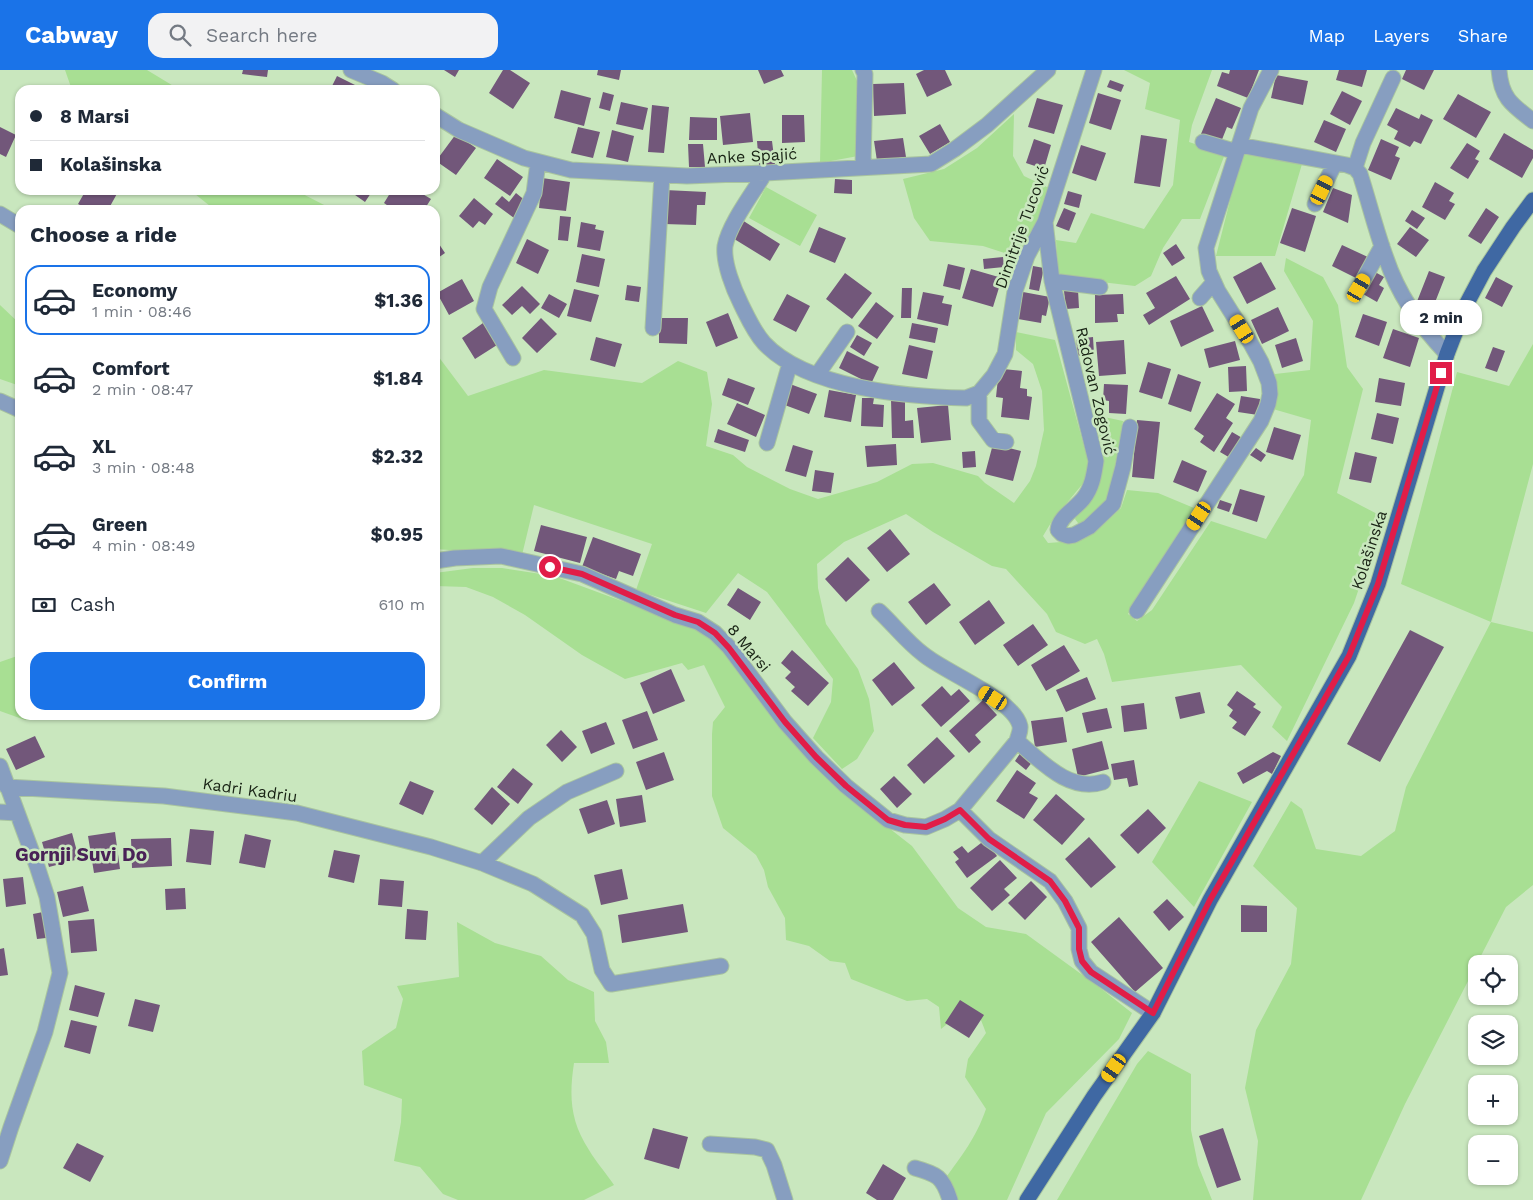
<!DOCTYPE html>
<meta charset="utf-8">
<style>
body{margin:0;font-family:"Work Sans",sans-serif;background:#f2f2f3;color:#1f2937;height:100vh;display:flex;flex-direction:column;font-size:19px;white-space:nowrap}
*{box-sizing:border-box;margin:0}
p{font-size:16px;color:#747a83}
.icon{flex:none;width:28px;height:28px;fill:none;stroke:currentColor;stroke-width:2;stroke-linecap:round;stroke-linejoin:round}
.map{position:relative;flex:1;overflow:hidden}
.side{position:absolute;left:15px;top:135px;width:425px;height:515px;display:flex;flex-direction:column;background:#fff;border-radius:15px;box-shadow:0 1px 4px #0004}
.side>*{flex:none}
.top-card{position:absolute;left:15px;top:15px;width:425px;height:110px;border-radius:15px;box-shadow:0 1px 4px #0004;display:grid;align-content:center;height:110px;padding:0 15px;background:#fff}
.controls{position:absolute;left:1468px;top:885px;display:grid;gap:10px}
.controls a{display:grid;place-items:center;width:50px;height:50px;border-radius:10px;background:#fff;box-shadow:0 1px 4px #0004;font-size:25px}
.end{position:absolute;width:22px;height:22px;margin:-11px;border:6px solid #e11d48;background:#fff;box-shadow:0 0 0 2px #fff}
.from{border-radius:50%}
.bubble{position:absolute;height:35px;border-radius:15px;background:#fff;box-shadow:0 1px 4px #0004;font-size:16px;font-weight:700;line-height:35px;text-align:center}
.car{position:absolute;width:15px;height:30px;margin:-15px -8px;border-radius:6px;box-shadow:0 0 4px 1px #0007;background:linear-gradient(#f5c518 24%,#345 0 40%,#f5c518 0 76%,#345 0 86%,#f5c518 0)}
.top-card b{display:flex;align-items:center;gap:18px;height:48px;font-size:19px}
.top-card b+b{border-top:1px solid #e0e1e3}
.top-card i{width:12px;height:12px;background:#1f2937}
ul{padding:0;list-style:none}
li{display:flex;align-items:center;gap:15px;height:70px;margin:0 10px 8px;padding:0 5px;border:2px solid transparent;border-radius:15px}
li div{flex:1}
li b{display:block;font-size:19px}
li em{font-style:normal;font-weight:700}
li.on{border-color:#1a73e8}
li>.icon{width:45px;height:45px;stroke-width:1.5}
h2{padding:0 15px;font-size:22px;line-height:60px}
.pay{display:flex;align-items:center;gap:12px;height:55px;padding:0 15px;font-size:19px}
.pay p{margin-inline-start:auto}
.action{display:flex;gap:10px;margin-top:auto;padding:10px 15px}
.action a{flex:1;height:58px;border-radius:15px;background:#1a73e8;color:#fff;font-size:20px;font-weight:700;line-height:58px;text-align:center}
header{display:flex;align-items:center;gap:30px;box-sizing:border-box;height:70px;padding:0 25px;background:#1a73e8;color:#fff}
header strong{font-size:24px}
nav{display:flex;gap:28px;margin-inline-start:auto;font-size:18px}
.search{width:350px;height:45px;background:#f2f2f3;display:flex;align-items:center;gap:12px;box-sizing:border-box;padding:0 18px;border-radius:15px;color:#747a83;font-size:19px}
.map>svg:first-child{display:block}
.green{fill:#a8df93}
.building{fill:#72577a}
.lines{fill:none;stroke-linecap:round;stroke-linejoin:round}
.minor-casing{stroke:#a9c49f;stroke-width:17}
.major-casing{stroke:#a9c49f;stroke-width:17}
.minor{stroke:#879ec0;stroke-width:15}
.major{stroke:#3f68a3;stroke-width:15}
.route{stroke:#e11d48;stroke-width:6}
.labels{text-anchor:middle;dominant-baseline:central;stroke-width:5;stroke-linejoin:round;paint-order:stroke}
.street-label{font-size:16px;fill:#182214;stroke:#c9e7be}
.quarter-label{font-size:19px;font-weight:bold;fill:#4a2257;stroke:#c9e7be}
</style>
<header>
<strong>Cabway</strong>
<div class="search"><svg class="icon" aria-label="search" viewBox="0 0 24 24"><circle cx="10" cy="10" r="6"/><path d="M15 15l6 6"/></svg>Search here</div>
<nav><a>Map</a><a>Layers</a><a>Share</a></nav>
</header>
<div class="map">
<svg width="1533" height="1130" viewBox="0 0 1533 1130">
<rect width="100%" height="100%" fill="#c9e7be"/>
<path class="green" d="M65,0H147L180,20H72Z
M822,0H852L858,13V86L820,93Z
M1124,0H1212L1192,55L1189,72L1225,84L1200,149H1182L1163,178L1151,206L1135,216L1059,207L1056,170L1076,173L1091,143L1144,159L1173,115L1180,50L1145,39L1150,13Z
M1014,44L1013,86L1024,106L1051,119L1020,188L983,176L930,171L914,148L903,109L944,99L977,78Z
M1242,83L1302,94L1275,186H1216Z
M766,117L817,145L800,176L749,148Z
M190,120H295L328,137L330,140H215Z
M1286,188L1323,207L1338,235L1347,297L1363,319L1337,423L1383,447L1354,533L1287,671L1272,657L1282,637L1241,595L1112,612L1104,584L1097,569L1085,574L1056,562L1047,544L1006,499L992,496L933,462L906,444L844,472L817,494L818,518L826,554L858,599L869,629L874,661L857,689L842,699L813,668L831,632L833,609L767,522L738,503L706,543L636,520L652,474L534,435L522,485L435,479V282L468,326L544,300L642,313L678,291L707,302L712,334L706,376L733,385L747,397L790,419L818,429L877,412L912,394L933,393L978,406L985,413L1014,433L1030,411L1036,396L1044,360L1042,321L1033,294L1016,280V262L1055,270L1088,391L1085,411L1052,451L1043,466L1048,473L1075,471L1102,456L1121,438L1127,420L1158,423L1194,438L1128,544L1137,551L1152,540L1211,451L1266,469L1304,405L1311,350L1273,339L1275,304L1310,300L1313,251L1284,201Z
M0,235L20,254V316L0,309Z
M1533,274V394L1491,552L1533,562V815L1506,837L1405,1034L1361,1130H1253L1258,1071L1245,1018L1256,960L1291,894L1297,838L1253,796L1291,731L1302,739L1316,779L1361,786L1395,761L1406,717L1491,552L1401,514L1457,302L1509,316Z
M1095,345L1123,351L1110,423L1104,433L1084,453H1078L1075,449L1101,398L1103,382Z
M473,498H502L554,506L695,558L715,569L880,751L912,776L958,838L986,857L1026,864L1099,917L1132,943L1119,969L1046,1043L1007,1130H949L945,1109C962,1085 976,1068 986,1039L965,1007L968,989L986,963L979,945L963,941L941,959L939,937L927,929L907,931L851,909L845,893L830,891L809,876L786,870L785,848L768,817L764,800L756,785L723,758L712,726V664L713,652L725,637L704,595L688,600L682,593L625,609L582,585L525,545L493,527L466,517L435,516V503Z
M20,585V645H66L60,648L25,650L0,641V592Z
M1199,711L1252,732L1194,837L1152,792Z
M457,852L495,873L541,886L568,910L594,922L595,951L606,972L609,993H574C569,1026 570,1051 589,1080C596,1092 606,1103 614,1115L584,1130H458L443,1124L420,1097L394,1091L401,1052L402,1029L364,1015L362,981L396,958L403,929L397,916L459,907Z
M1148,981L1191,1004V1060L1198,1095L1212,1130H1057L1137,994Z"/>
<path class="building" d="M243,0H268L267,7L242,4Z
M444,0H459L455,7Z
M503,0H510L530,13L513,39L489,23Z
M598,0H621L619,10L597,5Z
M758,0H781L784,6L764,14Z
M924,0H945L952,15L927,27L916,4Z
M1230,0H1259L1248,28L1217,16L1222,2L1229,4Z
M1339,0H1367L1362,17L1336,10Z
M1406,0H1434L1424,20L1402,9Z
M1276,5L1308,11L1303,35L1271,28Z
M337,6L361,18L360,20H330Z
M1110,10L1124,15L1121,22L1107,17Z
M904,13L906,44L874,46L873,14Z
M561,20L591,28L584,56L554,48Z
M1342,21L1362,31L1350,55L1330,44Z
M603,22L614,25L610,41L599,38Z
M1098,23L1121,30L1111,60L1089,53Z
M1458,24L1491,42L1476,68L1443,49Z
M1037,28L1063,35L1054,64L1028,57Z
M1216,28L1241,38L1232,59L1227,57L1221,72L1201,64Z
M621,32L648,38L643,60L616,54Z
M652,35L669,37L664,83L648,82Z
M1396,38L1419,49L1421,44L1433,50L1421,74L1414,71L1410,77L1394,69L1398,61L1387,55Z
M750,43L753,72L723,75L720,46Z
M782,45H804L805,72L782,73Z
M690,47L717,48V70H689Z
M1324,50L1346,59L1336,82L1314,72Z
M940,54L950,72L930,84L919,66Z
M0,57L16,65L6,87L0,84Z
M578,57L600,62L593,88L571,83Z
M612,60L634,66L628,92L606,87Z
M1504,63L1533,80V88L1522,108L1489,89Z
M456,64L476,78L456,105L436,91Z
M1141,65L1167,69L1160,117L1134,113Z
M903,68L906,87L877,91L874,71Z
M1034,69L1051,75L1044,99L1026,93Z
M1381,69L1399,77L1395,86L1400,88L1391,110L1368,100Z
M757,71H772L775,95H759Z
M1467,73L1480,81L1475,89L1479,91L1468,109L1450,98Z
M688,74H703L705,97H689Z
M1081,75L1106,83L1096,111L1072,103Z
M497,89L523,107L510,126L484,108Z
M542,108L570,112L566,141L539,138Z
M835,109L852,110V124L834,123Z
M1435,112L1454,123L1449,131L1455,134L1445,150L1422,137Z
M1333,118L1352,125L1348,153L1323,142Z
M86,120H119L108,140H89L78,134Z
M348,120H373L365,132Z
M392,120H416L431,129L424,140H394L384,133Z
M665,120L706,122L705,135H697L696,155L664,154Z
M1068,121L1082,125L1079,138L1064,134Z
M516,123L527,132L514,148L495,134L502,126L509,132Z
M474,128L493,144L485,155L479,151L473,158L459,146Z
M1064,138L1076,143L1069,161L1056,156Z
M1292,138L1316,146L1305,182L1280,173Z
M1486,138L1499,147L1481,174L1468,166Z
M1412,140L1425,148L1417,159L1405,151Z
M560,146L571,147L568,171L558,170Z
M742,150L780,174L770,191L731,167Z
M581,152L596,155L595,159L604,161L600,181L577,177Z
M819,157L846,168L835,193L809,182Z
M1410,157L1429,170L1416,187L1397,174Z
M435,168L445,183L435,190Z
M527,169L549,180L538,204L516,193Z
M1176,174L1185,188L1172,196L1163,183Z
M1342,175L1370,188L1360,210L1332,196Z
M582,184L605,189L599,217L576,212Z
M1003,187L1004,197L984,199L983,189Z
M1261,192L1276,219L1247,234L1233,207Z
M948,194L965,198L960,220L943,216Z
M1033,196L1044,198L1039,221L1029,219Z
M971,199L1002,208L993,237L962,228Z
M1429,201L1445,207L1432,240L1416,234Z
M1375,202L1384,207L1379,215L1384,218L1377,232L1363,224Z
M845,203L872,223L852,249L826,229Z
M1176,206L1190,229L1149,255L1143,245L1155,238L1146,223Z
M1496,207L1513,216L1502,237L1485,228Z
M462,209L474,231L449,245L437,223Z
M627,215L641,217L639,232L625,230Z
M522,216L540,234L530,244L522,236L512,245L502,235Z
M902,218H912L911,248H901Z
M574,219L599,225L591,252L567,246Z
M1078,220L1079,238L1066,239L1064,221Z
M923,222L944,226L942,233L952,235L948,256L917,249Z
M1023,222L1050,227L1046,246L1042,245L1041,253L1018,249Z
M549,224L567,234L559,248L541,238Z
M787,224L810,236L796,262L773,250Z
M1123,224L1124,244H1117L1118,252L1095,253V225Z
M876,232L894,246L877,269L858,256Z
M1202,236L1214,261L1181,277L1170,251Z
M1278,237L1289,261L1262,274L1251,250Z
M728,243L738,268L716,277L706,252Z
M1363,244L1387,252L1379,276L1355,267Z
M541,248L557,264L537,283L522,268Z
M659,248H688L687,274L659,273Z
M483,253L497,275L475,289L462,268Z
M912,253L938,258L935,273L909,268Z
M1393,259L1419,268L1410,297L1383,288Z
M857,265L872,273L864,286L850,277Z
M596,267L622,274L615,297L590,290Z
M1093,267L1094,284L1078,286L1076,269Z
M1296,268L1303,291L1282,298L1275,275Z
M1124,270L1126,304L1099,306L1096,272Z
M1235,271L1240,290L1209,298L1204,279Z
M909,275L933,281L927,309L902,304Z
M1493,277L1505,281L1497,302L1485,298Z
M847,281L879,297L871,314L839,298Z
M1148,292L1171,299L1162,329L1139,322Z
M1246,296L1247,321L1229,322L1228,297Z
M1003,299L1022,301L1020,318L1027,319V326L1032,327L1029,350L1001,347L1003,328L996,327L998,308H1002Z
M1178,304L1201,312L1191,342L1168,334Z
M728,308L755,318L748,335L722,325Z
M1379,308L1405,313L1401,336L1375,332Z
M790,314L817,324L809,344L782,334Z
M1104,314L1128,315L1126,344L1109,343V331L1103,330Z
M829,320L856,325L851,352L824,347Z
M1217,323L1235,334L1226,348L1233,353L1214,382L1200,372L1204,366L1194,359Z
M1241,326L1260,329L1258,345L1238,342Z
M862,328H874L873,334L884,335L883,357L861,356Z
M905,328V351L913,350L914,368H892L891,329Z
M737,333L765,345L756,367L727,354Z
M948,335L951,370L921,373L917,338Z
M1377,343L1399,348L1393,374L1371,369Z
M1137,350L1160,352L1154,409L1132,407Z
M1274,357L1301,365L1293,390L1266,382Z
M718,359L749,370L745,382L714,372Z
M1232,362L1244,369L1232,389L1220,382Z
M896,374L897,395L867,397L865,376Z
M993,374L1021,381L1013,411L985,404Z
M793,375L813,381L806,407L785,401Z
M1256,378L1266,385L1261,392L1250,385Z
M975,381L976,397L963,398L962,382Z
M1355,382L1377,387L1371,413L1349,409Z
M1182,390L1207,401L1198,422L1173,412Z
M815,400L834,403L831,423L812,421Z
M1240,419L1265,426L1257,452L1232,444Z
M1220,430L1232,434L1229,442L1217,438Z
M541,455L587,467L580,493L534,481Z
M890,459L910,484L887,502L867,478Z
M593,467L641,484L633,506L619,501L616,509L582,497Z
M848,487L870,510L846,532L825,509Z
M934,513L951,535L926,555L908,532Z
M738,518L761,532L750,550L727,535Z
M989,530L1005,553L975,575L959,552Z
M1033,554L1048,575L1018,596L1003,575Z
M1410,560L1444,577L1380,692L1347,674Z
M1064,575L1080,601L1046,621L1031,595Z
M792,580L829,613L808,636L791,621L795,617L785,608L791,602L781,593Z
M894,592L915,618L892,636L872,610Z
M671,599L685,631L653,644L640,613Z
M1087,607L1096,629L1066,642L1056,620Z
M942,616L951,626L959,619L970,631L941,657L921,635Z
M1237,621L1256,634L1253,637L1261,642L1245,666L1232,658L1237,652L1229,646L1233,640L1227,635Z
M1200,622L1205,643L1180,649L1175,627Z
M983,630L997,645L975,665L981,672L969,683L949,661Z
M1144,633L1147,659L1124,662L1121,636Z
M1107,638L1112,658L1087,663L1082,643Z
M647,641L658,670L633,679L622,650Z
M1063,647L1067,672L1035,677L1031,651Z
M606,652L615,674L591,684L582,661Z
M561,660L577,677L562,692L546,675Z
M35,666L45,687L16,700L6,679Z
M937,667L955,686L924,714L907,695Z
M1102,671L1109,699L1078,707L1072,679Z
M664,682L674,710L646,720L636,692Z
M1021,682L1033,691L1026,700L1015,691Z
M1273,682L1281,686L1272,704L1267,701L1243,714L1237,703Z
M1134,690L1138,715L1129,717L1127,708L1114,710L1111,694Z
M513,698L533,714L518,734L497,717Z
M1017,700L1036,713L1029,723L1038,728L1024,749L996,731Z
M894,706L912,724L897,738L880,719Z
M410,711L434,721L423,745L399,734Z
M492,717L510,734L492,755L474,739Z
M1056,724L1085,749L1062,775L1033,750Z
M642,725L646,752L620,757L616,729Z
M607,730L615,754L588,764L579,739Z
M1148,739L1166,758L1138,784L1120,765Z
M190,759L214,761L211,795L186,792Z
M115,762L120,799L94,803L88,766Z
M72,763L79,789L49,797L42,772Z
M245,764L271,770L265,798L239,793Z
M1089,767L1116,797L1091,818L1065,789Z
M171,768L172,796L132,798L131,769Z
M985,770L997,786L967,808L955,792L959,789L953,782L962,776L968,783Z
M334,780L360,785L354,813L328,807Z
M1000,790L1017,808L1004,819L1010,825L992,841L970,818Z
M622,799L628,829L601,835L594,805Z
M23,807L26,834L6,837L3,809Z
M380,809L404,811L402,837L378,835Z
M1031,811L1047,827L1025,850L1008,833Z
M83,816L89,841L63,847L57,822Z
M185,818L186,839L166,840L165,819Z
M1167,829L1184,847L1169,861L1153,842Z
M683,834L688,862L622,873L618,845Z
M1241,835L1267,836V862H1241Z
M407,839L428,841L426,870L405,869Z
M43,842L46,868L37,869L33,844Z
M1119,847L1163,898L1135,922L1091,872Z
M94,849L97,881L71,883L68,851Z
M4,878L8,905L0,906V879Z
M75,915L105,923L98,947L69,940Z
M135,929L160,935L153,962L128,956Z
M960,930L984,945L969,968L945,953Z
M71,950L97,956L90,984L64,977Z
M653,1058L688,1067L679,1099L644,1089Z
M1223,1058L1241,1110L1217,1118L1199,1066Z
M77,1073L104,1086L90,1112L63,1098Z
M883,1094L906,1108L893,1130H877L866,1123Z"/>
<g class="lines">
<g class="minor-casing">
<path id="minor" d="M351,0L382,13L393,20
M1499,0C1501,28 1512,35 1533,51
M435,45L459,60L524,88L571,100L687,106L765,103L931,94L955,79L987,55L1048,0
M1203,72L1237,82
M1239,75L1347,95L1355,98L1360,104C1369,132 1376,161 1386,188C1398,224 1421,257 1447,284
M863,97L865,4L863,0
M1355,98L1363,73L1393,8
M765,103C753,123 729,154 725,176C723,193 734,220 741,234C748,248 754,262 764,273C806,318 907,327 966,328L979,323L994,305L1005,284L1015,221L1027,186L1045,152L1094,0
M1315,134L1335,93
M0,144L20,156
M1045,152L1052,211L1096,391C1094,405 1092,418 1083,429C1075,439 1059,447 1058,460L1062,464L1068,466L1074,465L1089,457L1113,434L1123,397L1130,357
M1052,211L1100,217
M1359,218L1382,176
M1200,228L1214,212
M653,258L662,105
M513,288L484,239L490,217L534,123L538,92
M817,305L847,262
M979,323V351L993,370L1006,372
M0,331L20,340
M767,373L790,293
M435,491L455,488L501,486L582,504L675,545L698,552L715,563L729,577L785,652L816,687L846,716L888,750L905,755L926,757L945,749L960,740
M879,541C894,555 907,572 923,584C944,602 1014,629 1020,656C1021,661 1018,666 1017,671L960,740L989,769L1050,811L1065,831L1079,858V879L1082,891L1091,902L1153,943
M1137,541L1261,351L1268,334L1270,324L1269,313L1261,292L1250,272L1218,221L1209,201L1206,178L1251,38L1271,0
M1017,671C1041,691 1069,723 1103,712
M0,696L37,796L47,827L60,903L45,962L11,1057L0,1091
M7,717L164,726L297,743L431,777L482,793L533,814L582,845L594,864L602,900L611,914L721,896
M0,742L17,743
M482,793L529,748L567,722L616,701
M710,1074L755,1077L767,1080L774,1095L785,1130
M915,1098C937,1104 943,1107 950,1130"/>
</g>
<g class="major-casing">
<path id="major" d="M1027,1130L1094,1026L1153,943L1210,830L1349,586L1378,514L1447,284L1466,235L1484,201L1513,157L1533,130"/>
</g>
<use href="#minor" class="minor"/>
<use href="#major" class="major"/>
</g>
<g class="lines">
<path class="route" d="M550,497L582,504L675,545L698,552L715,563L729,578L785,652L816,687L846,716L888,750L905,755L926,757L945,749L960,740L989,769L1050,811L1065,831L1079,858V879L1082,891L1091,902L1153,943L1210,830L1349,586L1378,514L1441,303"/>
</g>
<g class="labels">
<g class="street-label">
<text transform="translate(752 86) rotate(-3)">Anke Spajić</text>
<text transform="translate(1022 157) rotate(-70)">Dimitrije Tucović</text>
<text transform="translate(1096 321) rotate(77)">Radovan Zogović</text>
<text transform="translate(1369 480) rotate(-72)">Kolašinska</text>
<text transform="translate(749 578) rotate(50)">8 Marsi</text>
<text transform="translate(250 720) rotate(8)">Kadri Kadriu</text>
</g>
<g class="quarter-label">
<text x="81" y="784">Gornji Suvi Do</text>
</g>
</g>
</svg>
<div class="controls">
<a><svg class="icon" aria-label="locate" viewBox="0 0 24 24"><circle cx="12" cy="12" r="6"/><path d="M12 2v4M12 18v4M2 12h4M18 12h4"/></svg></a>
<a><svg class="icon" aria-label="layers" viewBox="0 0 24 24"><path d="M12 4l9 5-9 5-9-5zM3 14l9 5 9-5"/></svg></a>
<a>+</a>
<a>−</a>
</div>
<i class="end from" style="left:550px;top:497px"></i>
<i class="end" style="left:1441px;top:303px"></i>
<div class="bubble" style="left:1400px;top:230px;width:82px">2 min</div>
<i class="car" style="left:1322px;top:120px;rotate:26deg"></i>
<i class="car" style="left:1359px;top:218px;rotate:30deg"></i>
<i class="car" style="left:1242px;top:259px;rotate:328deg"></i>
<i class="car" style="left:1199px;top:446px;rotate:213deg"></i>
<i class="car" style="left:993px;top:628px;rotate:302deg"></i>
<i class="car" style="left:1114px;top:998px;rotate:215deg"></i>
<div class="top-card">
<b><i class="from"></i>8 Marsi</b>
<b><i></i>Kolašinska</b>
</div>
<section class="side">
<h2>Choose a ride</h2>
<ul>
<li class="on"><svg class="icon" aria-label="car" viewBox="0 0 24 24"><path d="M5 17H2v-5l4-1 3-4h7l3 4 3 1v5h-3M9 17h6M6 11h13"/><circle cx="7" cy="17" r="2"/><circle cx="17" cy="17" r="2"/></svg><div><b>Economy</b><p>1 min · 08:46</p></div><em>$1.36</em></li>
<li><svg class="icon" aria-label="car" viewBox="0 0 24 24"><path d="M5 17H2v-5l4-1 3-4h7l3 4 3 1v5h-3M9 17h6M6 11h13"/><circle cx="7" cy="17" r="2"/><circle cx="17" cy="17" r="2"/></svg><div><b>Comfort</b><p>2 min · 08:47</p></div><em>$1.84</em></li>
<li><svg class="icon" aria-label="car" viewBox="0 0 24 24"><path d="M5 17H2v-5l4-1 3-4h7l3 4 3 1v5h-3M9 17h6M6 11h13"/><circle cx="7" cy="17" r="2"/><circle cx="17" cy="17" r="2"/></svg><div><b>XL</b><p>3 min · 08:48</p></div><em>$2.32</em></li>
<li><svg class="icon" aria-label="car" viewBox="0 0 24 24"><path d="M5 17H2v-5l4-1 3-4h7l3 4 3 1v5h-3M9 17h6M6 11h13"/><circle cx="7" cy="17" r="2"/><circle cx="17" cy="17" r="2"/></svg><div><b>Green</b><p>4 min · 08:49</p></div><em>$0.95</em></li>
</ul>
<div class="pay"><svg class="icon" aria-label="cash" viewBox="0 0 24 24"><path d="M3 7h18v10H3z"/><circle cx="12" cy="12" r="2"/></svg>Cash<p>610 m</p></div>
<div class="action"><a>Confirm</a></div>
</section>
</div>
